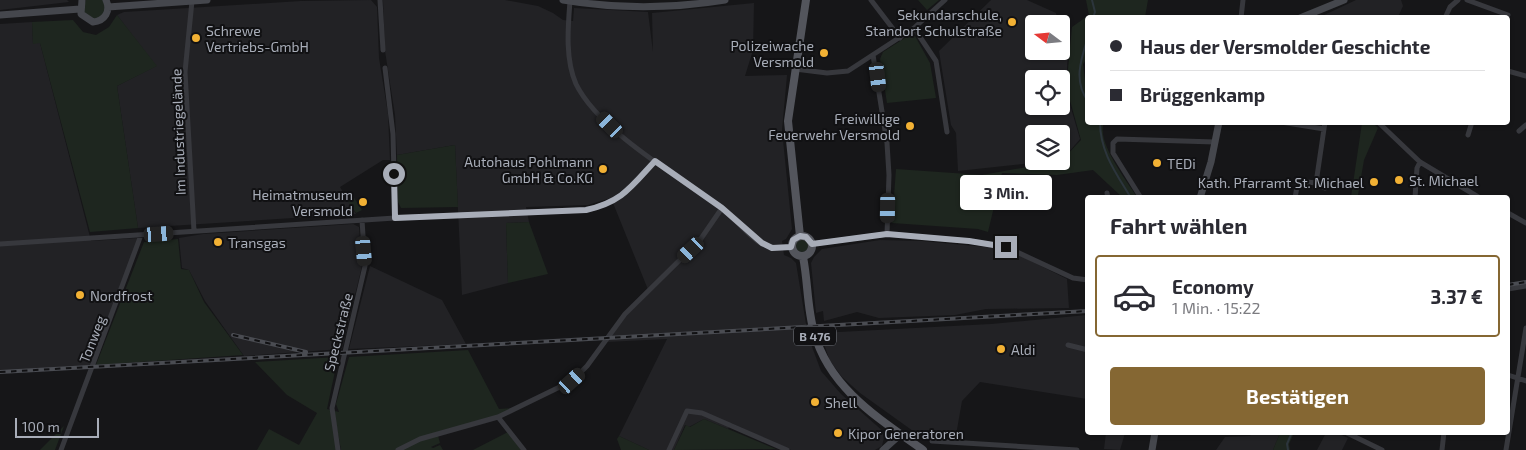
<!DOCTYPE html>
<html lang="de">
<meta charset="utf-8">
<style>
body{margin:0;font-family:"Exo 2",sans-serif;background:#f7f7f7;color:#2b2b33;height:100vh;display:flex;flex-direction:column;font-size:19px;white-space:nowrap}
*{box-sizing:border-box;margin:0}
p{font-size:16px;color:#7c7c81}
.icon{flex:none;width:28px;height:28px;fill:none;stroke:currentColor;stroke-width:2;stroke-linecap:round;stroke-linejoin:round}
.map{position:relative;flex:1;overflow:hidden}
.panel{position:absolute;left:1085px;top:195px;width:425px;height:240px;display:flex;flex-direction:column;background:#fff;border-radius:5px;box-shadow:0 1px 4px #0004}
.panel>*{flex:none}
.guide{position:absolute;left:1085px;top:15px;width:425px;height:110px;border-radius:5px;box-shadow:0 1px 4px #0004;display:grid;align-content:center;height:110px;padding:0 25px;background:#fff}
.needle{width:32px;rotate:286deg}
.fabs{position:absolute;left:1025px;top:15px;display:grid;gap:10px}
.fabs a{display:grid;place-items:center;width:45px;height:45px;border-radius:5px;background:#fff;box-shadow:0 1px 4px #0004;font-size:25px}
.scale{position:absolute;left:15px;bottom:12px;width:84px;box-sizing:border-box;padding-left:5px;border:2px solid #a8adb8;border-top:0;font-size:14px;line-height:18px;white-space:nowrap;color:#a8adb8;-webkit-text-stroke:4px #111113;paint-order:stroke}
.end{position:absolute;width:22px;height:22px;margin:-11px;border:6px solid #a8adb8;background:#111;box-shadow:0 0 0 2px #111}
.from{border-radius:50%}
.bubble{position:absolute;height:35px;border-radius:5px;background:#fff;box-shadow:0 1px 4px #0004;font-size:16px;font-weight:700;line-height:35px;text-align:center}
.car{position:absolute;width:15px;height:30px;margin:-15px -8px;border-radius:6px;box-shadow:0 0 4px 1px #0007;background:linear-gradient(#222 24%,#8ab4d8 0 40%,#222 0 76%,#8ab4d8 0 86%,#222 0)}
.guide b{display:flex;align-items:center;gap:18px;height:48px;font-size:19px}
.guide b+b{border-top:1px solid #e1e1e2}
.guide i{width:12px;height:12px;background:#2b2b33}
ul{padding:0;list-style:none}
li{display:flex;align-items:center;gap:15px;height:82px;margin:0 10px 8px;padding:0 15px;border:2px solid transparent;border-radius:5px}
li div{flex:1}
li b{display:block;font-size:19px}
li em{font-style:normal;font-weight:700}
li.on{border-color:#856733}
li>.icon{width:45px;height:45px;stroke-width:1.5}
h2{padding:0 25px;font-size:22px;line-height:60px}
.action{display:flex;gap:10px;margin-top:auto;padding:10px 25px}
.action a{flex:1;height:58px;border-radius:5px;background:#856733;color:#fff;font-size:20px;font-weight:700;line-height:58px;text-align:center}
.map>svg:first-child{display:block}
.built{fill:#222225;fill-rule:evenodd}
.green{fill:#1e261f}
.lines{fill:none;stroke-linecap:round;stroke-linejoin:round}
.stream{stroke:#2c353c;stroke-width:2}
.street{stroke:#37383d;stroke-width:5}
.secondary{stroke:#45474d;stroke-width:7}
.primary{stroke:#53555c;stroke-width:8}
.rail-casing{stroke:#4a4c52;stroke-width:4}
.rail{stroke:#111113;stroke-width:2;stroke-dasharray:5.5;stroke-linecap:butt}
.route{stroke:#a8adb8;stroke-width:6}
.poi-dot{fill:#f2b134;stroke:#111113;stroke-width:2}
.labels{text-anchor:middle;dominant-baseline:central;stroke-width:4;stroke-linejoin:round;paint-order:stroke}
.shield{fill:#111113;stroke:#7b7e86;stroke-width:1}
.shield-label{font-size:12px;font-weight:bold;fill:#a8adb8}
.poi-label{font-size:14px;fill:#a8adb8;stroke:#111113;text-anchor:start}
.street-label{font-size:14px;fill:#a8adb8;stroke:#111113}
</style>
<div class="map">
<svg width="1526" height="450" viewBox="0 0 1526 450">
<rect width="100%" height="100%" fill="#161618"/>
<path class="built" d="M0,0H67L69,2L0,10Z
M371,0L377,7L379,58L388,114L390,160H383L340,187L356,214L138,228L117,86L156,66L117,15L124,12L301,1Z
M383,0H505L538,6L553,13L563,20L573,21L574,8L648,12L653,52L652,13L754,3L753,50L745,76L787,75L782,130L792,229L786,239L782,241L784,255L791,258L796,263L808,336L821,371L841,394L885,433L882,446L875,450H791L731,423L728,429L704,419L689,427L685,425L674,450H649L619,436L667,339L607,342L628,314L649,292L611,198L588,205L526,207L529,222L506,223L508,283L462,295L455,145L397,155L395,115L385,51Z
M991,0H1027L1056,13L1058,22L1070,20L1067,68L1068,98L1080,139L1063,159L1061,134H1034V161H1050L958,171L956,133L951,125L939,51ZM1034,24H1061V51H1034ZM1034,79H1061V106H1034Z
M1356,0H1401L1403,6L1398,17H1320Z
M32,22L33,43H40L91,241L138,238L92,366L0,371V24Z
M353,224L359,227L362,266L342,349L244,356L205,301L189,270L182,268L179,238L203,234Z
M880,240L922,241L996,248L1023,257L1067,279L1069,308L986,309L955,315L879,318L857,312L824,321L823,311L816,313L811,263L814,257L822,249Z
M370,266L442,300L466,344L349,349Z
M1087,315V399L980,382L962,401L956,435L920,436L860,393L842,377L830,361L820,333L991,324Z
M1106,433H1125L1120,450L1104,449Z
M1252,433H1280L1273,450H1216L1225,437L1250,436Z
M1326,433H1337L1348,438L1342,450H1317Z"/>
<path class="green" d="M86,0H103L106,12L96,20L87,18L83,9Z
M918,0H939L927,10Z
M1086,0H1148L1145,17L1088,18L1087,59L1083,64L1087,96L1088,122L1104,123C1096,141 1126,180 1137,197H1122L1093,170L1057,175L1002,173L988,232L978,229L892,223L896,169L982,175L1061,161L1081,140L1069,97L1068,69L1072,27L1089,15Z
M117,15L157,66L117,86L138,228L90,232L40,43L33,44L32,22L73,20L83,32L96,35L109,27Z
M908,36H915L930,63L936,98L887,103L880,59L883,52Z
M1362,123H1373L1378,128L1364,160L1358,195L1365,197H1351Z
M455,145L458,207L401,208L398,202L397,155Z
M351,193L362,210L356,213L345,197Z
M529,222L548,274L508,283L506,223Z
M178,239L181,269L189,270L204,302L243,355L96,365L144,242Z
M796 246a6 6 0 1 1 12 0a6 6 0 1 1-12 0Z
M468,350L499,409L515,408L498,416L437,432L440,443L431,447L433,448L440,445L443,450H341L336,423V450H257L269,429L299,445L317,413L287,395L255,362L338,357L327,409L339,412L336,404L349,357Z
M704,419L776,449L674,450L686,425L690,427Z
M64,426L55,450H40Z
M508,432L521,450H473Z
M1280,433H1294L1289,444L1290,450H1273Z
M619,436L649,450H621L617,439Z"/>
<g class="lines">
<path class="stream" d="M1092,0L1095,12L1093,18
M1088,37C1081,59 1073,81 1088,101
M1100,122C1100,152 1116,173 1131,198
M1288,450L1287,444L1292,432"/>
<path class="street" d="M380,0L383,50
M871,0L900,38
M1467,0L1508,15
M192,1L185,72L194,231
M570,1C568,27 565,59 576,84C599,131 679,177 722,208C736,219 747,235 762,244C771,249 781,248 791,247
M1241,18L1243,0
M1445,18L1450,7L1458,0
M914,28L936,61L947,132
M873,55L887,143L889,175L887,234
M385,68L393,134L395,218
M795,69L827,73L848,71L914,28L945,0
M1508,71L1526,76
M1281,122L1324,129
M1378,122L1420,162L1480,198
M1519,131L1526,125
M1468,135L1472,122
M1325,188L1316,183L1325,122
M1107,193L1108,198
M1141,198L1113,153V143L1117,139L1215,142
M1295,198L1298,181L1316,183
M1415,198L1417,168L1420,162
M1508,213L1526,223
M0,244L395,218L586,210C622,202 631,187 655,161
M812,244L887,234L969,241L1006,247L1073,278L1088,280
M1508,289L1526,286
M1068,345L1088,350
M1508,375L1526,381
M498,417L524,450
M1345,432L1382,450
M932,441L1077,450
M61,450L141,235
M338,450L332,408L365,266L362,220
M398,450L420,439L498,417L572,381L587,366L625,314L700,240L722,208
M669,450L687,411L702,413L787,450
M1442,450L1444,432
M1506,450L1526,328"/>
<path class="secondary" d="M82,0L81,14L93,22C105,21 111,11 106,0
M563,0C617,9 670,9 725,0
M108,7L207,0
M0,15L80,9
M1300,18L1344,0
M1200,198L1211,162L1219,122
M883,450L901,434
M1152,450L1155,432"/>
<path class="primary" d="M792 246a10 10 0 1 1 20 0a10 10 0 1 1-20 0Z
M800,236L788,121L806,0
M803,257C808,281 807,308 814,332C829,388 878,418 923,450"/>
<g class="rail-casing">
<path id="rail" d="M1508,285L1526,282
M233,335L306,352
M0,372L1088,311"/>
</g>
<use href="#rail" class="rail"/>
</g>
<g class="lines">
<path class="route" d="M394,174L395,218L586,210C622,202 631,187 655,161L722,208L762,243L772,248L791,247L793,240L800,236L806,237L812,244L887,234L969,241L1006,247"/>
</g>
<g class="poi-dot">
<circle cx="1012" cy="22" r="5"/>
<circle cx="196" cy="38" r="5"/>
<circle cx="824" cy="53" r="5"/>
<circle cx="910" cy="126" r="5"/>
<circle cx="1157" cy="163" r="5"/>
<circle cx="603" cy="169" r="5"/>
<circle cx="1399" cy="180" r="5"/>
<circle cx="1374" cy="182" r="5"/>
<circle cx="363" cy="202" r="5"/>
<circle cx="218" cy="242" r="5"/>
<circle cx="80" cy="295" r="5"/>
<circle cx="1001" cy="349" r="5"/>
<circle cx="815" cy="402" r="5"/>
<circle cx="838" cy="433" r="5"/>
</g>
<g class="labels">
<rect class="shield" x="794" y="326.5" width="42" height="19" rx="4"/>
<g class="shield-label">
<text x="815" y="336">B 476</text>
</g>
<g class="poi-label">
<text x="1002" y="14" text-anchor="end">Sekundarschule,<tspan x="1002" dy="16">Standort Schulstraße</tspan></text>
<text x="206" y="30">Schrewe<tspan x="206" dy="16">Vertriebs-GmbH</tspan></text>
<text x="814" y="45" text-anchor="end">Polizeiwache<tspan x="814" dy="16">Versmold</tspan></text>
<text x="900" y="118" text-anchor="end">Freiwillige<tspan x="900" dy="16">Feuerwehr Versmold</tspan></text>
<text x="593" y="161" text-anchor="end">Autohaus Pohlmann<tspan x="593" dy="16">GmbH &amp; Co.KG</tspan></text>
<text x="1167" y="163">TEDi</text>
<text x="1409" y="180">St. Michael</text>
<text x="1364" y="182" text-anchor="end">Kath. Pfarramt St. Michael</text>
<text x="353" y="194" text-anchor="end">Heimatmuseum<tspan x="353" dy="16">Versmold</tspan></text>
<text x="228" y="242">Transgas</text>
<text x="90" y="295">Nordfrost</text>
<text x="1011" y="349">Aldi</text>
<text x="825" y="402">Shell</text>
<text x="848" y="433">Kipor Generatoren</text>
</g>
<g class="street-label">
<text transform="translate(178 132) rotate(-92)">Im Industriegelände</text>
<text transform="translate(338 332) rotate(-76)">Speckstraße</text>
<text transform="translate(92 339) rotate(-69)">Tonweg</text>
</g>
</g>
</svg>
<div class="fabs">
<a><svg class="needle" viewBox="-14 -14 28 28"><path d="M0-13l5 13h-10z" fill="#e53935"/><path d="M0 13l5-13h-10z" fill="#7c7c81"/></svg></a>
<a><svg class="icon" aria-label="locate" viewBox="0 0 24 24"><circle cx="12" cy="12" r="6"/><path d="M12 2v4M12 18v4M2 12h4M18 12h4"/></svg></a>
<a><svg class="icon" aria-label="layers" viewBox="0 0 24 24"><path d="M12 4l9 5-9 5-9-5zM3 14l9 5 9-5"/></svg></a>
</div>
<div class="scale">100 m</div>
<i class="end from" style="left:394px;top:174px"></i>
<i class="end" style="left:1006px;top:247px"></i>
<div class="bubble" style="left:960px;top:175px;width:92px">3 Min.</div>
<i class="car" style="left:878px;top:77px;rotate:173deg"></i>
<i class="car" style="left:610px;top:125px;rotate:315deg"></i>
<i class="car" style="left:888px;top:208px;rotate:181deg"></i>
<i class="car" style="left:159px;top:234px;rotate:86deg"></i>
<i class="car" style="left:691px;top:250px;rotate:227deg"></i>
<i class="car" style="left:364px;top:251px;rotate:175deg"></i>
<i class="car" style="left:572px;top:381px;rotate:48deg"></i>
<div class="guide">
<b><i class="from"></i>Haus der Versmolder Geschichte</b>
<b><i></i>Brüggenkamp</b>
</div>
<section class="panel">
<h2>Fahrt wählen</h2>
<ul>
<li class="on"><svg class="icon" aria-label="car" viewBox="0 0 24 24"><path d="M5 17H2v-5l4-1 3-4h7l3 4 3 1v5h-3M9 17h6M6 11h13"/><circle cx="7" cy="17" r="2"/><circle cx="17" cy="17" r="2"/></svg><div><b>Economy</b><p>1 Min. · 15:22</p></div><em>3.37 €</em></li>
</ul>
<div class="action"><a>Bestätigen</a></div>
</section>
</div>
